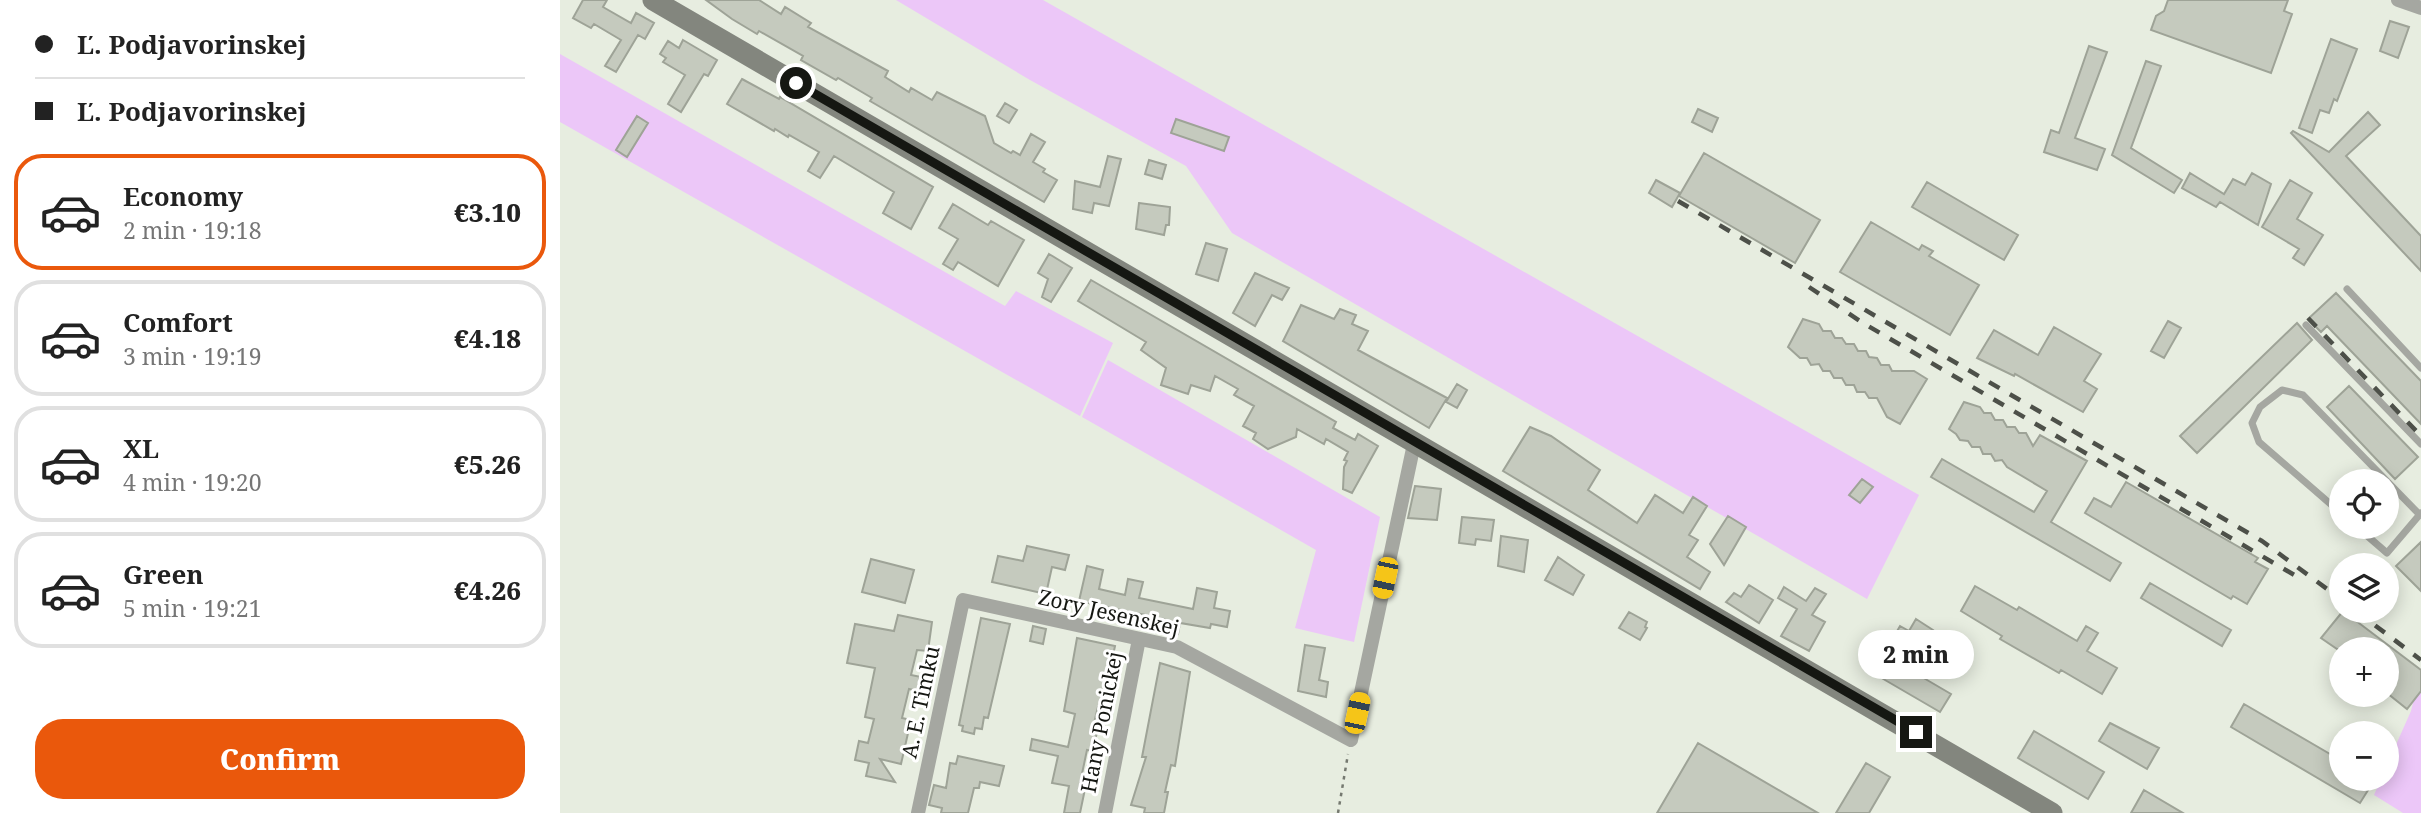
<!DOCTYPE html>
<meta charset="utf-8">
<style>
body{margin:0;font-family:"Noto Serif",serif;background:#f2f2f2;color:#222;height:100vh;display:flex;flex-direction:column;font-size:26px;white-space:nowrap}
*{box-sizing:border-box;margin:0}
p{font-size:23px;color:#767676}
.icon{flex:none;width:38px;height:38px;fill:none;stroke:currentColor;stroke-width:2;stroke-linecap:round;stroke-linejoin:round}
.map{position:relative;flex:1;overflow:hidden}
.sheet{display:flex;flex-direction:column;background:#fff;width:560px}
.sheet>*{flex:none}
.hud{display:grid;align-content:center;height:154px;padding:0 35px;background:#fff}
.tools{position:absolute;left:1769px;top:469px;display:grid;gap:14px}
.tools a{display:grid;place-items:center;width:70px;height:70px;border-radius:50%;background:#fff;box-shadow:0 4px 18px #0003;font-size:35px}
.end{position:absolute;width:32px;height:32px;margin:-16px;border:9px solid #151712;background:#fff;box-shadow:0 0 0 4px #fff}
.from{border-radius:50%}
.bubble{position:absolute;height:49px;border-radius:24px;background:#fff;box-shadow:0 4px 18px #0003;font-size:23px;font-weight:800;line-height:49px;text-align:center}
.car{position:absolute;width:21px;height:42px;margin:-21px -10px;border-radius:9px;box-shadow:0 0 5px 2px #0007;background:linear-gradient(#f5c518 24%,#345 0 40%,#f5c518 0 76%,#345 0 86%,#f5c518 0)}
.hud b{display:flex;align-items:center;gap:24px;height:66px;font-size:26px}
.hud b+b{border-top:2px solid #e0e0e0}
.hud i{width:18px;height:18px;background:#222}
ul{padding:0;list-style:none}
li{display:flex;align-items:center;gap:21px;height:116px;margin:0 14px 10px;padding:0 21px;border:4px solid #e0e0e0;border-radius:28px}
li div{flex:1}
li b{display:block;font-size:26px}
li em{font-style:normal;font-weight:800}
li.active{border-color:#ea580c}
li>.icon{width:63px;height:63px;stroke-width:1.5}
.action{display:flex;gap:14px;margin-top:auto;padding:14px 35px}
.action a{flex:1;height:80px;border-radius:28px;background:#ea580c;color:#fff;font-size:28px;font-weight:800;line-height:80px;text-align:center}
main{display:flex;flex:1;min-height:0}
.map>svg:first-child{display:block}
.green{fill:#ecc7f8}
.building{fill:#c5cabe;stroke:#9ea397;stroke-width:2}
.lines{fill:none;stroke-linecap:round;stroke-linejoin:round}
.path{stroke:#757970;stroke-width:2.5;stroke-dasharray:3.5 5;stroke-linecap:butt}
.lane{stroke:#a5a7a1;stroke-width:7}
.street{stroke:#a5a7a1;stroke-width:14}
.secondary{stroke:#83867e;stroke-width:21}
.rail{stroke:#4d5049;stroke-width:4.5;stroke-dasharray:12 12;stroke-linecap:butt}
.route{stroke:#151712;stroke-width:9}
.labels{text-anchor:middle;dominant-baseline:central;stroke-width:6;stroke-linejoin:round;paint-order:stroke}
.street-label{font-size:21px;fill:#151712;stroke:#fff}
</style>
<main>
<section class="sheet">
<div class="hud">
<b><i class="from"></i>Ľ. Podjavorinskej</b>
<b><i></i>Ľ. Podjavorinskej</b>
</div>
<ul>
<li class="active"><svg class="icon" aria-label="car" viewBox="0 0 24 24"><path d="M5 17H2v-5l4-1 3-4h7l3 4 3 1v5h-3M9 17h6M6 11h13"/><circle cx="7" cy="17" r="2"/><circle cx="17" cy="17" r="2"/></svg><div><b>Economy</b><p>2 min · 19:18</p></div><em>€3.10</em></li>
<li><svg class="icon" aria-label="car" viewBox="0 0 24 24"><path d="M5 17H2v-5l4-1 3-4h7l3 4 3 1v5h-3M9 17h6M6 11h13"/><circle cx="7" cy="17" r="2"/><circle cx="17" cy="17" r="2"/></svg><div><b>Comfort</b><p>3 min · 19:19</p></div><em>€4.18</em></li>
<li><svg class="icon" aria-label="car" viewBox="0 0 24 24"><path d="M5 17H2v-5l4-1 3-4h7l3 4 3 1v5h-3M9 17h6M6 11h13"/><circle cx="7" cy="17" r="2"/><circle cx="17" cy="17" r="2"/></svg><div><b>XL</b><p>4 min · 19:20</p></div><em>€5.26</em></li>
<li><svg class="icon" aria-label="car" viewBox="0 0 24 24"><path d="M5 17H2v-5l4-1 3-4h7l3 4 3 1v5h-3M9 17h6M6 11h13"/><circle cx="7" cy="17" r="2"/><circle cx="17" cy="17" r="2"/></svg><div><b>Green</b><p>5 min · 19:21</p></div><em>€4.26</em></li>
</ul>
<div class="action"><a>Confirm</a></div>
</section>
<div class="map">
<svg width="1861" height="813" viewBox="0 0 1861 813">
<rect width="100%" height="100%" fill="#e7ede0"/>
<path class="green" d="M336,0H483L1359,495L1307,599L672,233L626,166L470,80Z
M0,54L445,306L456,291L553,343L520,416L0,122Z
M548,360L820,517L794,642L735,628L756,550L522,417Z
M1861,670V813H1843L1814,795L1821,779H1827V765L1851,711Z"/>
<path class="building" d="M23,0H47L43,7L71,23L76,13L94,23L85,39L78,35L56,72L45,66L61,40L34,24L31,28L13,18Z
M146,0H199L221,14L225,7L251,23L248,27L328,71L325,77L349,92L351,88L372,100L377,92L425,116L434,143L451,153L453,151L460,155L471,134L485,142L473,162L485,169L483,172L497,180L484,202L310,101L312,98L278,78L276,80L241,60L243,56L199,31L197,34L172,19Z
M1608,0H1728L1724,11L1732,14L1711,73L1591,30L1596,16L1604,11Z
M1830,21L1849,27L1838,58L1820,51Z
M1771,39L1797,49L1777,101L1774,99L1769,113L1760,110L1752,133L1739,128Z
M123,40L157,60L148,76L144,74L121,112L108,104L125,75L103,62L106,58L100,54L108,41L119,48Z
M1529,46L1547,52L1515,138L1545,149L1537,170L1484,152L1491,130L1499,133Z
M1586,61L1601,66L1571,148L1622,180L1614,193L1552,155Z
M182,79L219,99L220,97L373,187L351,229L323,213L334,192L274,156L260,178L248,171L259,152L229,135L228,137L215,129L214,131L167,104Z
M445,103L457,110L449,123L437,116Z
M1138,109L1158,118L1152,132L1132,122Z
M1808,112L1820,125L1786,156L1861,236V271L1731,133L1733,131L1769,152Z
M77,116L88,123L67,157L56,150Z
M616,119L669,137L664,151L611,133Z
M1144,153L1260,220L1235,263L1119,196Z
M548,156L561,159L549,206L534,203L532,213L513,209L515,181L540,187Z
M589,160L606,165L602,179L585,174Z
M1630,173L1664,194L1673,179L1685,185L1692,173L1711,184L1698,225L1660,202L1656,207L1622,188Z
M1096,180L1120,193L1112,207L1089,193Z
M1730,180L1752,193L1737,219L1763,235L1744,265L1733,258L1739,249L1702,227Z
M1367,182L1458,235L1444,260L1352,207Z
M579,203L610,207L609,225H606L604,235L576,229Z
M393,204L428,225L431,221L464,240L438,286L398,262L393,270L383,264L398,239L379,228Z
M1311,222L1359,250L1362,245L1373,251L1369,256L1419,285L1390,335L1280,272Z
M646,243L667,249L658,281L636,274Z
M489,254L512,268L491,302L482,297L488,279L478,273Z
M695,273L729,288L722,300L712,295L695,326L673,313Z
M531,280L776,422L773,428L795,440L798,434L818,446L792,493L783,489L784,467L787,461L784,460L788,452L766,439L764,444L737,429L736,437L708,449L693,439L696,433L683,426L694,406L674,395L678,389L655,376L650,391L631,385L628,394L601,385L606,368L581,350L586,342L518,301Z
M1776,293L1861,381V424L1767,326L1761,332L1748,319Z
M741,305L774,319L780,309L796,315L792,324L808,331L798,350L887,398L869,428L723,341Z
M1243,319L1259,324L1263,331H1271L1275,338H1282L1286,344H1294L1298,351H1306L1309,357L1317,358L1321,365H1329L1332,371H1354L1367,379L1340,424L1327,417L1317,398H1309L1305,392H1297L1294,385H1286L1282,378H1274L1270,371H1263L1259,364L1251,365L1247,358H1240L1228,347Z
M1608,321L1621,328L1604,358L1591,351Z
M1737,323L1752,340L1637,453L1620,436Z
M1494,327L1541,354L1524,381L1537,389L1523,412L1455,374L1454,376L1417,358L1434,330L1478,355Z
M897,384L907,390L897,408L886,402Z
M1789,386L1858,457L1835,479L1767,407Z
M1404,402L1420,407L1424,413H1431L1435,420H1443L1447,427H1455L1459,433H1466L1473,446L1480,435L1527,461L1491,522L1561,563L1550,581L1371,477L1382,459L1474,512L1487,491L1447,467L1442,460L1435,461L1431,454H1423L1420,447H1412L1408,441L1400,440L1396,434L1389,429Z
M970,427L991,436L1040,470L1028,490L1077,523L1095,495L1123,513L1133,497L1147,506L1129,535L1138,540L1127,557L1150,572L1140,589L943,471Z
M1302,479L1313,487L1300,503L1289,495Z
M1566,482L1698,558L1695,562L1708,569L1687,604L1673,596L1671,599L1525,513L1534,498L1551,507Z
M855,486L881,489L877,520L848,518Z
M1168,516L1186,527L1164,565L1150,544Z
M902,517L934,520L931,541L916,539L915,545L899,543Z
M941,536L968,540L964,572L938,566Z
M1861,542V591L1836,566Z
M467,546L509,555L505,570L492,567L486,594L432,582L438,556L463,561Z
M998,557L1024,575L1013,595L985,580Z
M311,559L354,570L345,603L302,592Z
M527,566L543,570L539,589L565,595L568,579L583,582L579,598L633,609L637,588L657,592L654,608L670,611L667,627L651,624L650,628L620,623L618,634L601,631L604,619L576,613L575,619L560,616L561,610L519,601Z
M1590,583L1671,630L1662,646L1581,598Z
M1189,585L1213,600L1199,623L1166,602L1174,593L1181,597Z
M1415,586L1457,610L1459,607L1517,641L1526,626L1538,633L1527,651L1557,668L1542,694L1501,670L1499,673L1440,639L1442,636L1401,611Z
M1224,587L1246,601L1255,588L1266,594L1252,615L1265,622L1249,651L1221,636L1237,609L1218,598Z
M1783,611L1861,670V691L1847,709L1827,693V649H1777L1761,638Z
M1069,612L1087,622L1085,627L1087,628L1080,640L1059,628Z
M338,615L372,622L368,651L357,650L351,675L361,677L358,691L349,689L342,718L351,720L341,764L320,759L335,782L306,776L309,763L295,760L299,741L308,743L314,719L305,717L315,668L287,663L295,624L334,631Z
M421,618L450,624L428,718L424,717L422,729L415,728L414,734L402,731L403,726L399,725Z
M1356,619L1373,630L1350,670L1391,694L1380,712L1313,673L1340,626L1349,631Z
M473,626L486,629L483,644L470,641Z
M517,638L555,646L542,708L538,707L532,731L537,732L533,751L527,750L519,788L525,789L520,813H504L509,786L492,783L498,756L470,750L472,739L508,747L515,714L504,711Z
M745,645L765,648L759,680L768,682L766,697L738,691Z
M600,663L630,672L615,766L611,765L605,792H608L604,813H584L585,808L571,805L586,757H582Z
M1684,704L1782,761V779H1815L1800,803L1671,727Z
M1550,723L1599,748L1587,769L1539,741Z
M1474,731L1544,772L1528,799L1458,758Z
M1138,743L1258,813H1097Z
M398,756L444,766L439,786L420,782L419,788H414L408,813H381L382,808L369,805L374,785L386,788L390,763L396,764Z
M1306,763L1330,777L1309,813H1276Z
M1584,790L1623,813H1571Z"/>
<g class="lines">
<path class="path" d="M778,813L788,754"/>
<path class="lane" d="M1787,289L1861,368
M1746,325L1861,444
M1782,514L1699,442L1692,423L1700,407L1722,390L1743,395L1859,514
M1797,527L1827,553L1861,513"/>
<path class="street" d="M1838,0L1861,8
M358,813L403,600L617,647L791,740L854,444
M545,813L579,639"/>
<path class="secondary" d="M93,0L1492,813"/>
<path class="rail" d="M1118,201L1702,541L1782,600
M1249,287L1303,323L1736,576
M1748,318L1861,436
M1796,611L1861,660"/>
</g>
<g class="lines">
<path class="route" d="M236,83L1356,732"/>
</g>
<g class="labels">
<g class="street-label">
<text transform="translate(549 612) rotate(13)">Zory Jesenskej</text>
<text transform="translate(360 702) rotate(-78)">A. E. Timku</text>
<text transform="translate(541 722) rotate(-79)">Hany Ponickej</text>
</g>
</g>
</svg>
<div class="tools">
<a><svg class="icon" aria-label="locate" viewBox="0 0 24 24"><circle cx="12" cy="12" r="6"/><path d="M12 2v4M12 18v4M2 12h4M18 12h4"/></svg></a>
<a><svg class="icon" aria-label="layers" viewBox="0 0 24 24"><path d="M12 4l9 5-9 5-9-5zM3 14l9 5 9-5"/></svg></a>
<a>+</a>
<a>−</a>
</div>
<i class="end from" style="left:236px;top:83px"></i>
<i class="end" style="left:1356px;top:732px"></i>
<div class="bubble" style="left:1298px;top:630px;width:116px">2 min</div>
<i class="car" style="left:825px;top:578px;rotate:192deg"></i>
<i class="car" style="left:797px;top:713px;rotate:12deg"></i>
</div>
</main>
